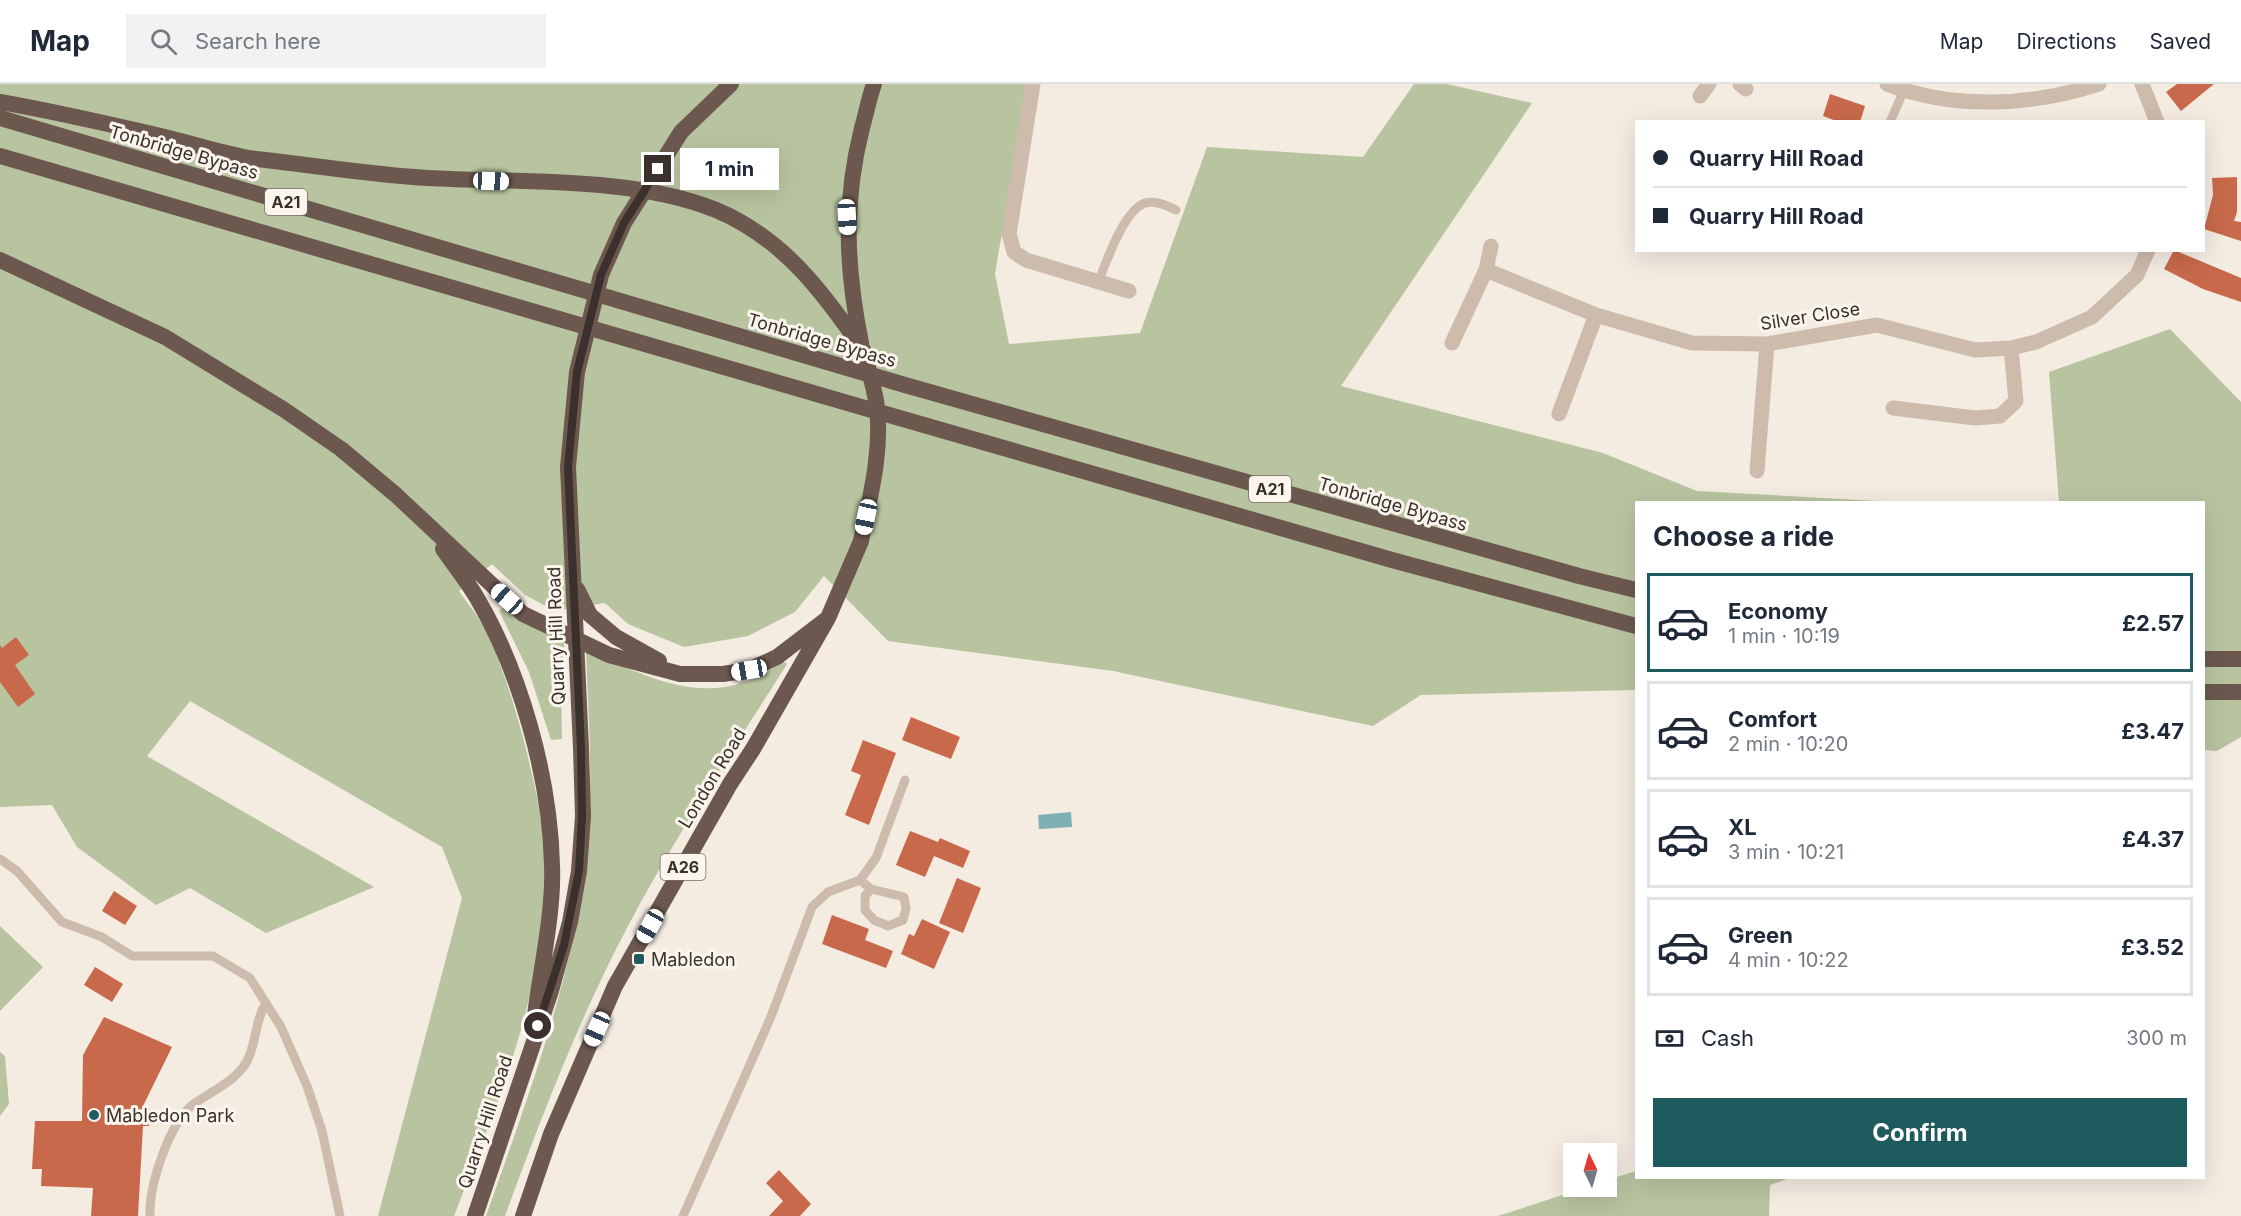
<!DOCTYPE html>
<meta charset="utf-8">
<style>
body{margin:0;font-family:Inter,sans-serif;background:#f2f2f3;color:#1f2937;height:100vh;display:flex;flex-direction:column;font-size:22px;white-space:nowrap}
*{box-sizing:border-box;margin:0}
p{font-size:20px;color:#747a83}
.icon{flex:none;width:33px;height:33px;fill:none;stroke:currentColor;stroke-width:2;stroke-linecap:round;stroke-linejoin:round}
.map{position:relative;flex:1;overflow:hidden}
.details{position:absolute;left:1635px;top:417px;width:570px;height:678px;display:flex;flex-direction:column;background:#fff;border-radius:0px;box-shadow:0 6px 24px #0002}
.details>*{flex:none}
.hud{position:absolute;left:1635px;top:36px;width:570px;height:132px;border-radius:0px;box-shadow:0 6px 24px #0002;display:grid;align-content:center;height:132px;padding:0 18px;background:#fff}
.needle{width:39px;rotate:355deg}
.fabs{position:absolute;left:1563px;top:1059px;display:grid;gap:12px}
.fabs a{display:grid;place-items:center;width:54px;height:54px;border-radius:0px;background:#fff;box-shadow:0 6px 24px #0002;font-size:30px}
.end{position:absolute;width:27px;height:27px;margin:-14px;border:8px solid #3b302b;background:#fff;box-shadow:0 0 0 3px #fff}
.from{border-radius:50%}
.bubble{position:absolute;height:42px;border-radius:0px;background:#fff;box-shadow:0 6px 24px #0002;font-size:20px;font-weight:700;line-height:42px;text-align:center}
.car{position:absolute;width:18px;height:36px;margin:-18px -9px;border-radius:8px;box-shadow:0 0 4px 2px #0007;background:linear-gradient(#fff 24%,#345 0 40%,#fff 0 76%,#345 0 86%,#fff 0)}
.hud b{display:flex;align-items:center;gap:21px;height:57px;font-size:22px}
.hud b+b{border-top:2px solid #e0e1e3}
.hud i{width:15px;height:15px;background:#1f2937}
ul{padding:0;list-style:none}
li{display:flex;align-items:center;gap:18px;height:99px;margin:0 12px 9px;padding:0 6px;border:3px solid #e0e1e3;border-radius:0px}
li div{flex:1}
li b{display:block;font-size:22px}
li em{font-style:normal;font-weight:700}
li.active{border-color:#1f5a5e}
li>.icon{width:54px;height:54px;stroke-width:1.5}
h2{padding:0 18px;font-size:27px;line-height:72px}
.pay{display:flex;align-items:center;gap:15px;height:66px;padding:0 18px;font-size:22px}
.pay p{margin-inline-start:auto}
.action{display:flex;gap:12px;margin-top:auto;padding:12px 18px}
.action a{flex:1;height:69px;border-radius:0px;background:#1f5a5e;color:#fff;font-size:24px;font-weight:700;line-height:69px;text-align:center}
header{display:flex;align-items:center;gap:36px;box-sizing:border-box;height:84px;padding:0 30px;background:#fff;border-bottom:2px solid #e0e1e3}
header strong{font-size:28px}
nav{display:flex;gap:33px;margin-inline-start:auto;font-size:21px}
.search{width:420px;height:54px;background:#f2f2f3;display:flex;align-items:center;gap:15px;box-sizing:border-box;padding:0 21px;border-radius:0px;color:#747a83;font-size:22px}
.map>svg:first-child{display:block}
.green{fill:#b8c4a0}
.water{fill:#7fb0b2}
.building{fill:#c8694b}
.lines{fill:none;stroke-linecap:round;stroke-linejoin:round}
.service{stroke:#cdbbac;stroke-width:9}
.minor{stroke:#cdbbac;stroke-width:15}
.trunk{stroke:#6c584f;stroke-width:16}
.trunk-bridge{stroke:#6c584f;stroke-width:16}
.route{stroke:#3b302b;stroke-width:8}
.poi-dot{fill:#1f5a5e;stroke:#fbf5ee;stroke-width:2}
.labels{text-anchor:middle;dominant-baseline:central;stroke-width:6;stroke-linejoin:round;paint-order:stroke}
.shield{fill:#fbf5ee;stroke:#756b66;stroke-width:1.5}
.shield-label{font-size:16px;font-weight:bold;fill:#3b302b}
.street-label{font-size:18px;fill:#3b302b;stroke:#fbf5ee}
.poi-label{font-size:18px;fill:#3b302b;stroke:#fbf5ee;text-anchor:start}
</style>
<header>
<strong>Map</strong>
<div class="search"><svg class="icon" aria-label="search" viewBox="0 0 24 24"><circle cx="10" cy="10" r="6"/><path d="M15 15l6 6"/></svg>Search here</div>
<nav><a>Map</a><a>Directions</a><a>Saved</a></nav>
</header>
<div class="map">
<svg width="2241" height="1132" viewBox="0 0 2241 1132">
<rect width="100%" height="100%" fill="#f4ebe1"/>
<path class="green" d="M0,0H1027L995,190L1009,260L1140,249L1207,63L1363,73L1414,0H1447L1532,19L1341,302L1603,369L1697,407L1897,418H1636V606L1421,611L1373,642L1113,587L888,557L824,492L795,528L748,552L684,563L628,540L605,519L555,527L525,511L492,480L459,507C468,520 480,534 487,549C503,583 515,624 525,661C534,698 543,735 545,773C551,893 497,1022 454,1132H378L462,814L442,763L190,617L147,672L374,803L266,849L190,804L156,821L77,763L52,721L0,723Z
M2170,245L2241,318V653L2217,667L2204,666V418H2059L2049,288Z
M504,523L564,557L565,595L561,599L562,655L551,656L529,588L499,527Z
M586,567C658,596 712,629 783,577L787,580C732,667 675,753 627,844C578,937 541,1034 505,1132H486C524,1024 566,914 583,799C595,723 589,644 586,567Z
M0,842L43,883L0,927Z
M0,968L5,972L9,1020L0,1032Z
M1636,1087V1094H1790L1770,1101L1769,1132H1498L1587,1103L1606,1102L1607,1096Z"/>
<path class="water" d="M1071,728L1072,743L1039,745L1038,731Z"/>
<path class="building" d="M2177,0H2214L2181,27L2166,8Z
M1830,10L1865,22L1860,38H1839L1823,32Z
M2237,93V128L2234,137L2241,138V157L2204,145L2213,111L2212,94Z
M2174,166L2241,194V218L2203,205L2164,185Z
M16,553L29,571L15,581L35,610L18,623L0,598V561L2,564Z
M911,633L960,653L951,675L902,656Z
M863,656L896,669L869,741L845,731L861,691L851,687Z
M910,747L938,758L940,754L970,767L963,784L934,772L925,793L896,781Z
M957,794L981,804L963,849L939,839Z
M114,807L137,822L125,841L102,827Z
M832,831L869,845L865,856L893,867L886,884L822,860Z
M922,835L950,848L934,885L901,870L909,850L914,852Z
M95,883L123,900L112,918L84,901Z
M104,933L172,963L142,1024H150L149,1042H143L138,1132H91L93,1104L41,1102L42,1085H32L35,1037H82L83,971Z
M779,1086L811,1120L800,1132H769L783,1117L766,1099Z"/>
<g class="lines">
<path class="service" d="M1890,38L1904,6
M1098,199C1106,179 1123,127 1145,119C1156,116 1167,122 1176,126
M0,775L17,787L62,838L102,853L132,872H213L250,894L281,943L307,1002L322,1047L340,1132
M860,796L871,805L904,813L906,824L903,836L888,842L874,836L865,826V812L871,805
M150,1132C149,1101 169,1038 195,1019C212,1007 234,998 246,979C257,960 254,938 266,919
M683,1132L770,935L812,823L828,808L860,796L876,774L905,696"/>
<path class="minor" d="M1033,0L1009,150L1014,168L1026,176L1129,207
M1740,0L1746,5
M1887,0C1953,26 2033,22 2099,0
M2142,0L2157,38
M1700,12L1709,0
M1486,186L1491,162
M1452,259L1486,186L1596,231L1692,259L1767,260L1877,241L1975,266L2011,264L2036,258L2092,233L2137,191L2148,166
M1893,324L1975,334L2000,332L2016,317L2011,264
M1559,330L1596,231
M1757,387L1767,260"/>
<path class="trunk" d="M0,18C57,28 113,41 169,54C198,61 227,71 256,75C313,81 371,91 428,94C518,99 633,92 716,126C783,154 823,208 863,266
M0,34L905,301L1579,492L1636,506
M0,72L851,320L1392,476L1636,542
M0,176L165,253L283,325L341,365L396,411L523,530L609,571L680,590H723L749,586L777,573L828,534
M861,259C846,184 843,119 862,44C866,30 869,14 874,0
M443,465C454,481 467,497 477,514C521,589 550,694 552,781C554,827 541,884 535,931
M577,505L590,531L616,553L659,577
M2204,575H2241
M2204,608H2241
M475,1132L551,907L570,838L579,787L583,732L581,664L568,383
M523,1132L551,1050L615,902L730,700L753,665L828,534L861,457"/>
<path class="trunk-bridge" d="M568,383L577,288L601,191L624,139L681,48L731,0
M861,457C870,413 882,369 877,324C875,304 868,285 863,266"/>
</g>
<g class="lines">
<path class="route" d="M538,942L564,861L579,787L582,732L581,664L568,383L577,288L601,191L624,139L658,85"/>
</g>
<g class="poi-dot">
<rect x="633" y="869" width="12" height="12" rx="3"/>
<circle cx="94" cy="1031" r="6"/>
</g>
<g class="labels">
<g class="shield">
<rect x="265" y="105" width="42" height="26" rx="4.5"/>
<rect x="1249" y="392" width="42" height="26" rx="4.5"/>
<rect x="660.5" y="770" width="45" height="26" rx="4.5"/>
</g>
<g class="shield-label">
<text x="286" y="118">A21</text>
<text x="1270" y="405">A21</text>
<text x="683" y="783">A26</text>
</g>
<g class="street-label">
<text transform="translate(184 68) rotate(16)">Tonbridge Bypass</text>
<text transform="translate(1810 232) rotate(-9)">Silver Close</text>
<text transform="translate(822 256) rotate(16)">Tonbridge Bypass</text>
<text transform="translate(1393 420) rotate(16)">Tonbridge Bypass</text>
<text transform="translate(556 552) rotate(-92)">Quarry Hill Road</text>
<text transform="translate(712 694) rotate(-59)">London Road</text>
<text transform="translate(485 1038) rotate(-72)">Quarry Hill Road</text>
</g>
<g class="poi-label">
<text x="651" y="875">Mabledon</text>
<text x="106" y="1031">Mabledon Park</text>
</g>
</g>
</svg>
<div class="fabs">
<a><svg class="needle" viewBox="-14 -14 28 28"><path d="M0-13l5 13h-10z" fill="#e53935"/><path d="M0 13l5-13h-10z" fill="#747a83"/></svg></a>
</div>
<i class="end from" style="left:538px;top:942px"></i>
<i class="end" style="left:658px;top:85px"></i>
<div class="bubble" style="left:680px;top:64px;width:99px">1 min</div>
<i class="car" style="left:491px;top:97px;rotate:92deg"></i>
<i class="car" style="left:847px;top:133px;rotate:177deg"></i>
<i class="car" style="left:866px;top:433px;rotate:192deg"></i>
<i class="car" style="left:507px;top:515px;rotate:312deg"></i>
<i class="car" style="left:749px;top:586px;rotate:260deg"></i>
<i class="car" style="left:650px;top:842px;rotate:209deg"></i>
<i class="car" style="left:597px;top:945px;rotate:204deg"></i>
<div class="hud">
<b><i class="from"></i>Quarry Hill Road</b>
<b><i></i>Quarry Hill Road</b>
</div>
<section class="details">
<h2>Choose a ride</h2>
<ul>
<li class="active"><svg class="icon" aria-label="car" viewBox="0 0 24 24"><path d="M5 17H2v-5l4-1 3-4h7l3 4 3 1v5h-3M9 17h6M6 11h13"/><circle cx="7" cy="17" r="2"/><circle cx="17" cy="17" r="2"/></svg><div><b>Economy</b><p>1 min · 10:19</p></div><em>£2.57</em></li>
<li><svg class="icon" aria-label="car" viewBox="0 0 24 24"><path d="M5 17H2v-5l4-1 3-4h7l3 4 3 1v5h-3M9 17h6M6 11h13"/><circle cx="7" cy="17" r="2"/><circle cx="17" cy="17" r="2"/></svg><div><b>Comfort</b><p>2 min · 10:20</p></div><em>£3.47</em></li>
<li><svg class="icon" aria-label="car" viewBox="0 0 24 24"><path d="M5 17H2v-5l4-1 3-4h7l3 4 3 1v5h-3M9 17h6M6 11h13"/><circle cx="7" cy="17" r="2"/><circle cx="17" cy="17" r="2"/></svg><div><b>XL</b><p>3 min · 10:21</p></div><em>£4.37</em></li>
<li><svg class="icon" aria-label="car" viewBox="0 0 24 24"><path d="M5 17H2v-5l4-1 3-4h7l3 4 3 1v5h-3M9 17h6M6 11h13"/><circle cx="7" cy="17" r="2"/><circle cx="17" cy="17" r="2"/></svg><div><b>Green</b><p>4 min · 10:22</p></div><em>£3.52</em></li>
</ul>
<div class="pay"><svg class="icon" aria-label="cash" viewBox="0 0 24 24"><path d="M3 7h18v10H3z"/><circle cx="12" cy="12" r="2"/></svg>Cash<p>300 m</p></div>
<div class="action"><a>Confirm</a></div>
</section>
</div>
